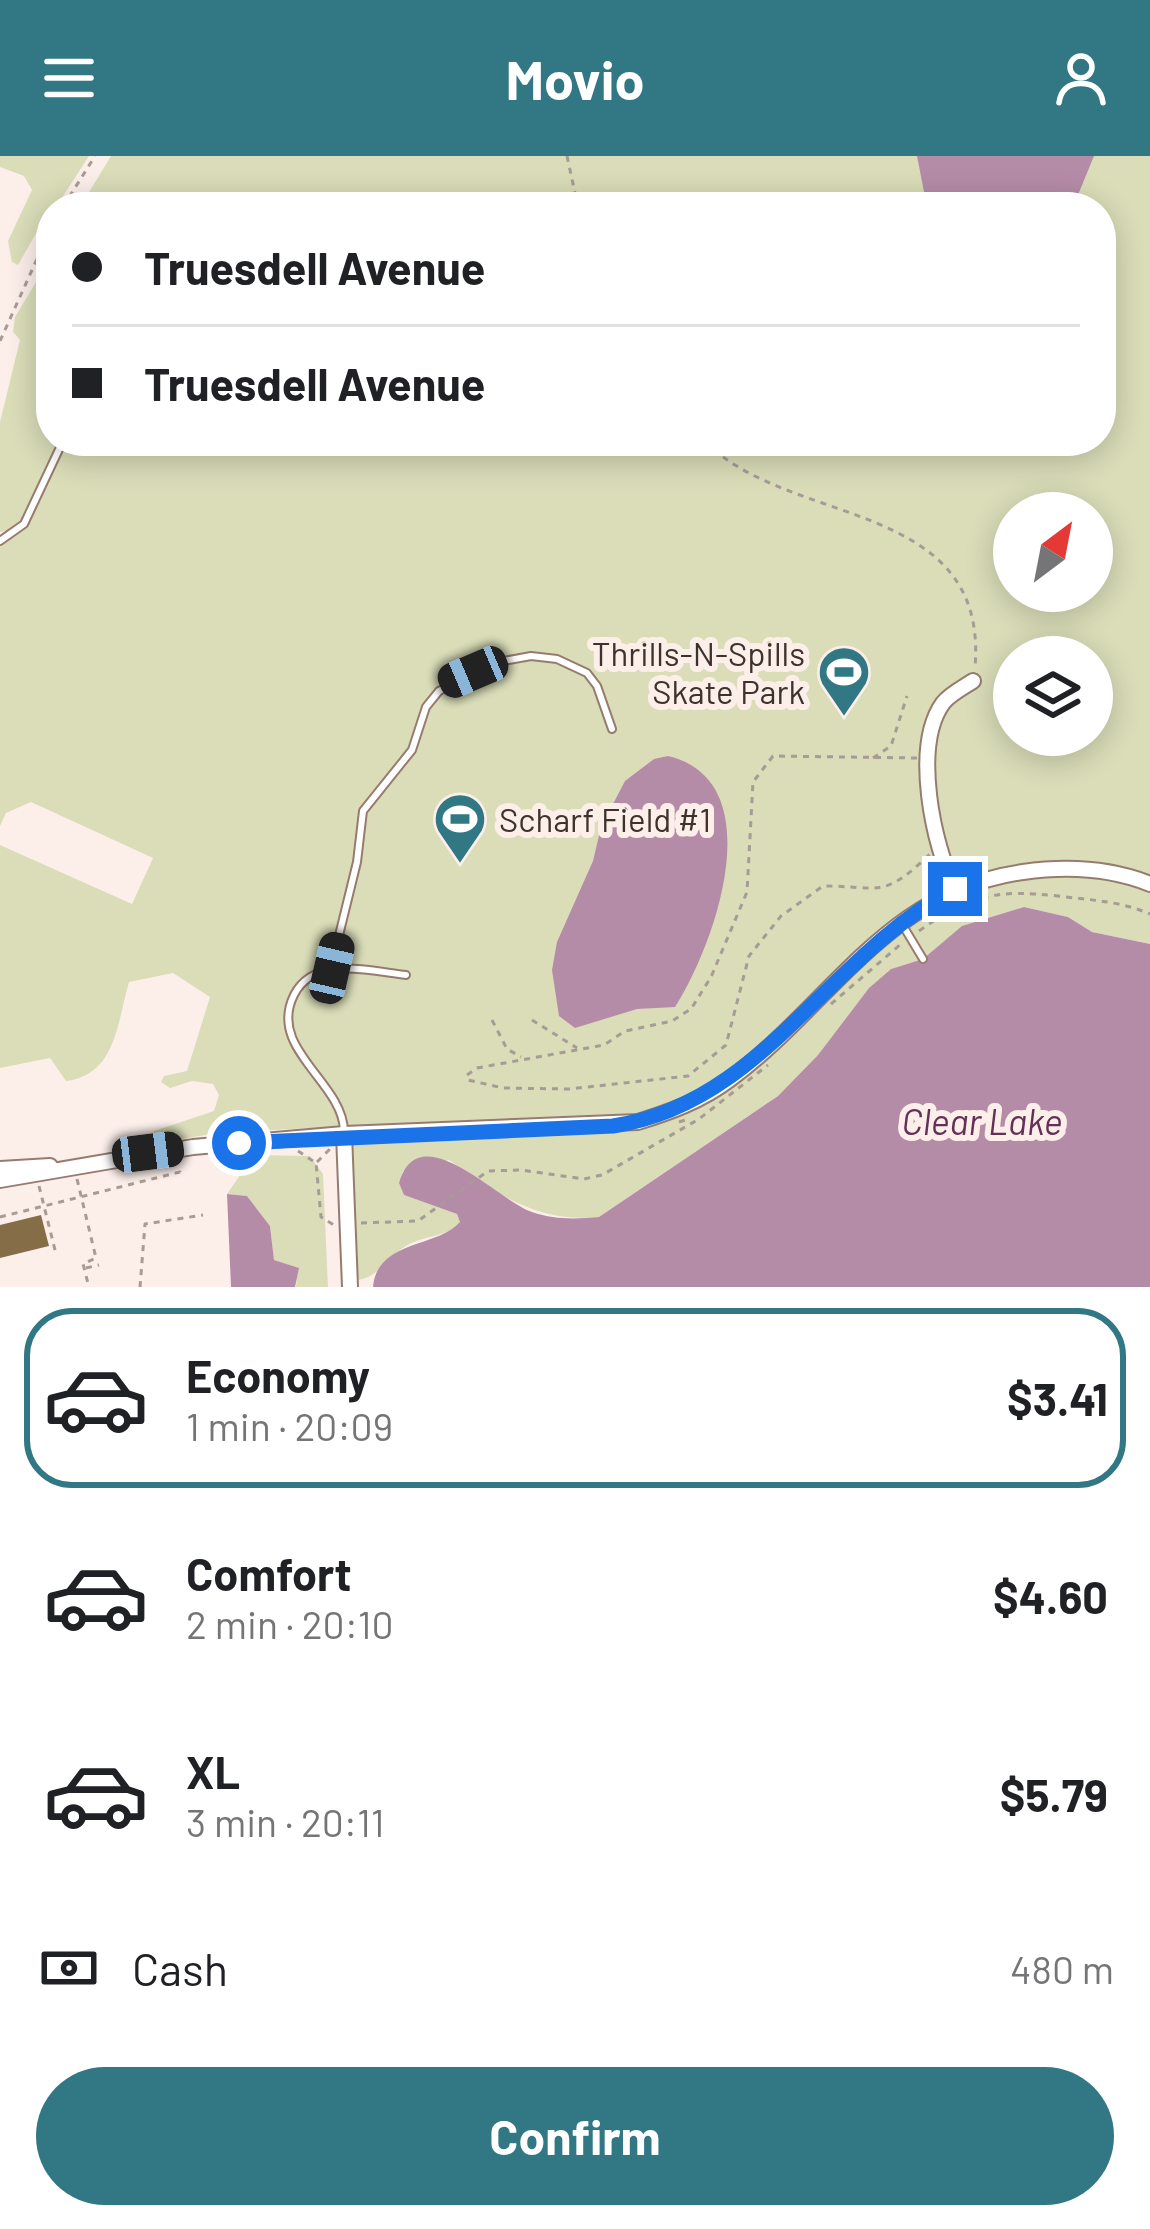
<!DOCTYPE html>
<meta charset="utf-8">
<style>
body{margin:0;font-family:Barlow,sans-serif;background:#f6f6f6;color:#202124;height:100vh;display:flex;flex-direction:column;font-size:45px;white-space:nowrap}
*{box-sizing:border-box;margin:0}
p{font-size:39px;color:#757577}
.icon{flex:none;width:66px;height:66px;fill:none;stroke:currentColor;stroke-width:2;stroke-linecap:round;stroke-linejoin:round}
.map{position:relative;height:1131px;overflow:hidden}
.side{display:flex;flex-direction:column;background:#fff;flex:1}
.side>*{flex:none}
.banner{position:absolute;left:36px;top:36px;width:1080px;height:264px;border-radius:48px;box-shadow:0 6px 30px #0003;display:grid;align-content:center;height:264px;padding:0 36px;background:#fff}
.needle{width:78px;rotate:32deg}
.controls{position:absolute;left:993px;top:336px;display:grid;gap:24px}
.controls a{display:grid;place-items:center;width:120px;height:120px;border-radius:50%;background:#fff;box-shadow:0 6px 30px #0003;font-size:60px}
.end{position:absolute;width:54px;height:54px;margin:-27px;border:15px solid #1a73e8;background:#fff;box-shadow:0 0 0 6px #fff}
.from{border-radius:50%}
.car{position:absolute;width:36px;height:72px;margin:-36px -18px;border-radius:15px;box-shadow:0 0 9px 3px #0007;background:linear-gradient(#222 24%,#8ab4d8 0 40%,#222 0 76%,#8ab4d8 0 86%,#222 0)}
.banner b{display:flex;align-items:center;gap:42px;height:114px;font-size:45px}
.banner b+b{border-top:3px solid #e0e0e0}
.banner i{width:30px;height:30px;background:#202124}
ul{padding:21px 0 0;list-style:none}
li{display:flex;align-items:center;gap:36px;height:180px;margin:0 24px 18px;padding:0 12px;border:6px solid transparent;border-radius:48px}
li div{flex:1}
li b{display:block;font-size:45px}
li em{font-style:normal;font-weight:700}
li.current{border-color:#317784}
li>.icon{width:108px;height:108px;stroke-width:1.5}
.pay{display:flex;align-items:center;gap:30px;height:132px;padding:0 36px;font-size:45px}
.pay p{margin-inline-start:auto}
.button{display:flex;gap:24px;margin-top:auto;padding:24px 36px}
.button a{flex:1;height:138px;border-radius:72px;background:#317784;color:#fff;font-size:48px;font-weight:700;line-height:138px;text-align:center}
header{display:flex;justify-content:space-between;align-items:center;height:156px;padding:0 36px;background:#317784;color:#fff;font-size:54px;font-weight:700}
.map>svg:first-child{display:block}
.green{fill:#daddb8;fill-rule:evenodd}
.water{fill:#b58ca8}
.building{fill:#856d47}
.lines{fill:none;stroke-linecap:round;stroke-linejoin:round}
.service-casing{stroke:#977b6f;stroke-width:10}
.minor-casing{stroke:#977b6f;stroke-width:18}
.path{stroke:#a79b96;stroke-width:3;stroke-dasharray:6 6;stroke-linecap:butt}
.service{stroke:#fff;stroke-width:6}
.minor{stroke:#fff;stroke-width:14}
.route{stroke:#1a73e8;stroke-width:15}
.labels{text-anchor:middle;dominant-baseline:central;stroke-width:12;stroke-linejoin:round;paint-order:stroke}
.poi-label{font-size:33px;fill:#3d322c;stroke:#fcefea;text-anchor:end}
.water-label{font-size:36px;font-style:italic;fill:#653057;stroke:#fcefea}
</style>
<header><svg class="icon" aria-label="menu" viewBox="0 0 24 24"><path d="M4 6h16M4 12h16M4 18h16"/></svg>Movio<svg class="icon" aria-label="person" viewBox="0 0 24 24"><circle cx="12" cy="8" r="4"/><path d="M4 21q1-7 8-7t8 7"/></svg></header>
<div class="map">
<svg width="1150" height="1131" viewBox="0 0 1150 1131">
<rect width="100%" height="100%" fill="#fcefea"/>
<path class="green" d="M0,0H89L56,51H51L18,109L12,106L8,85L32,34L24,20L0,11Z
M111,0H1150V788L1092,776L1068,761L1024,751L963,770L923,803L891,813L869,832L818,899L778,940L599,1061C537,1067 499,1039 449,1004L403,1015L399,1027L404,1039L457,1058L461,1066C446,1082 424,1079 406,1090C387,1102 380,1120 358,1124L351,970L217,977L152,988L154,975L214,955L219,939L213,928L192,925L170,932L161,926L164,920L187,915L210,841L173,817L129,826C117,867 116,919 66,925L50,902L0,912V689L132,748L153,702L31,646L6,657L0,670V389L5,375L0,376V266L20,184L13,176L15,161L51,101V285H1101V51H80ZM1014,357H1092V435H1014ZM1014,501H1092V579H1014Z
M254,999L310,1000L323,1018L328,1131H296L298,1112L274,1104L270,1070L247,1040L227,1038Z"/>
<path class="water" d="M917,0H1094L1073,51H927Z
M668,600C773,625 715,789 675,851L637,853L575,872L559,860L552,814L557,786L593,705L601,671L625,625L654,603Z
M1024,751L1068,761L1092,776L1150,788V1131H373C377,1084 437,1092 460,1066L457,1058L404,1039L399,1027C419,958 497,1044 532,1056C555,1064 576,1063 599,1061L778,940L818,899L869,832L891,813L923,803L962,770Z
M227,1038L247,1040L270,1070L274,1104L299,1112L295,1131H231Z"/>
<path class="building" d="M41,1059L49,1090L0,1102V1069Z"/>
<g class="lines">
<g class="service-casing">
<path id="service" d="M0,385L24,368L63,285
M902,768L923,803
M331,812L357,706L363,655L412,594L426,551L439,535L498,506L531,500L557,503L587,517L597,530L612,573
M344,975C343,926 267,893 294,839C314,799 370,815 406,819"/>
</g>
<g class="minor-casing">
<path id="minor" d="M955,733C933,689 912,590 943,547C950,538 964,531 973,525
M344,978L350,1131
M0,1013L50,1010
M0,1024L193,991L344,978L638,966C670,956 701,945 729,924C831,849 886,735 1023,716C1066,710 1110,712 1150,728"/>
</g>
<path class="path" d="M567,0L578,51
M63,51L95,0
M0,185L51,72
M705,285C787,371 989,342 975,511
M873,602L891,590L907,540
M917,602L773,600L753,626L747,736L711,821L691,853L672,865L625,875L604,889L477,912L467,919L468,924L503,932L569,933L688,920L726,889L749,800L781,760L823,730C881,730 882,744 930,698
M919,775C969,739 997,733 1058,740C1090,744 1120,745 1150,758
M831,848L901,788
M492,864L507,893L521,901
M532,864L577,892
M679,966L689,963
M298,995L316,1007L321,1061L334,1069
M317,1006L331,992
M77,1023L96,1102L83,1108L89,1131
M39,1030L56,1098
M0,1061L180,1016L182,1022
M361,1067L418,1065L488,1015L521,1014L584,1023L602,1019L699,963L768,909
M86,1112L99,1109
M140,1131L145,1068L203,1059"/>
<use href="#service" class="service"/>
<use href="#minor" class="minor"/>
</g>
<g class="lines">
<path class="route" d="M239,987L613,970C762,948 829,798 955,733"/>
</g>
<defs>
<g id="stadium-pin" transform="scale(2.7)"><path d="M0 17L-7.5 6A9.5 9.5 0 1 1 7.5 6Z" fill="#317784" stroke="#fcefea"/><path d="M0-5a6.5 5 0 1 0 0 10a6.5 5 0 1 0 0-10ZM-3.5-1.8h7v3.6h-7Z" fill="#fff"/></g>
</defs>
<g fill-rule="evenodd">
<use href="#stadium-pin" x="844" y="516"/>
<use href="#stadium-pin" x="460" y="663"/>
</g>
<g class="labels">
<g class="poi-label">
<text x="805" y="497">Thrills-N-Spills<tspan x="805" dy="38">Skate Park</tspan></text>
<text x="499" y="663" text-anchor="start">Scharf Field #1</text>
</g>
<g class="water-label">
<text x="982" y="964">Clear Lake</text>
</g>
</g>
</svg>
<div class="controls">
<a><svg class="needle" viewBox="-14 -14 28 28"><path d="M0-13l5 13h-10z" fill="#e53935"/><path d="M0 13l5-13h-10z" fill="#757577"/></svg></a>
<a><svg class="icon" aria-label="layers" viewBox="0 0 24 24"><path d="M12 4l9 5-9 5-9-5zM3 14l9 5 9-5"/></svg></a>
</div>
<i class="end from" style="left:239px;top:987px"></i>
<i class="end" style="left:955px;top:733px"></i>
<i class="car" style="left:473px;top:516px;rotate:247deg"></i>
<i class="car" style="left:332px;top:812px;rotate:13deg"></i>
<i class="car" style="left:148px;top:996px;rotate:83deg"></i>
<div class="banner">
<b><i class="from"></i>Truesdell Avenue</b>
<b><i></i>Truesdell Avenue</b>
</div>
</div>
<section class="side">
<ul>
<li class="current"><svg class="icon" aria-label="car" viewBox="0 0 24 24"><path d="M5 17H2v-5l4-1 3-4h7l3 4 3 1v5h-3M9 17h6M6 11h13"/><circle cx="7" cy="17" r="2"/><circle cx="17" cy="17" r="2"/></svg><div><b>Economy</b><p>1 min · 20:09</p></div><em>$3.41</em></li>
<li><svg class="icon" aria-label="car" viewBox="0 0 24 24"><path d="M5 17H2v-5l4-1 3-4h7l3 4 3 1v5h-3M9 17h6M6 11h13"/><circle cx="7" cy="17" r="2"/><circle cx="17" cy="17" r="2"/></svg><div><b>Comfort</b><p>2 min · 20:10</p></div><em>$4.60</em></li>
<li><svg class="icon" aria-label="car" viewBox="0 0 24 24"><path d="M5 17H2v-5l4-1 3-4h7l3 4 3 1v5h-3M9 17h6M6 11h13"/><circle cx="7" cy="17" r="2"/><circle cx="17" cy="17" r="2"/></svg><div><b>XL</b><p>3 min · 20:11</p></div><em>$5.79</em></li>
</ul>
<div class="pay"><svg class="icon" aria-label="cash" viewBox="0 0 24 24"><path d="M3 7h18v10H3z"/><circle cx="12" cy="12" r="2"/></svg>Cash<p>480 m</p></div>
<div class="button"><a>Confirm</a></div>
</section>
